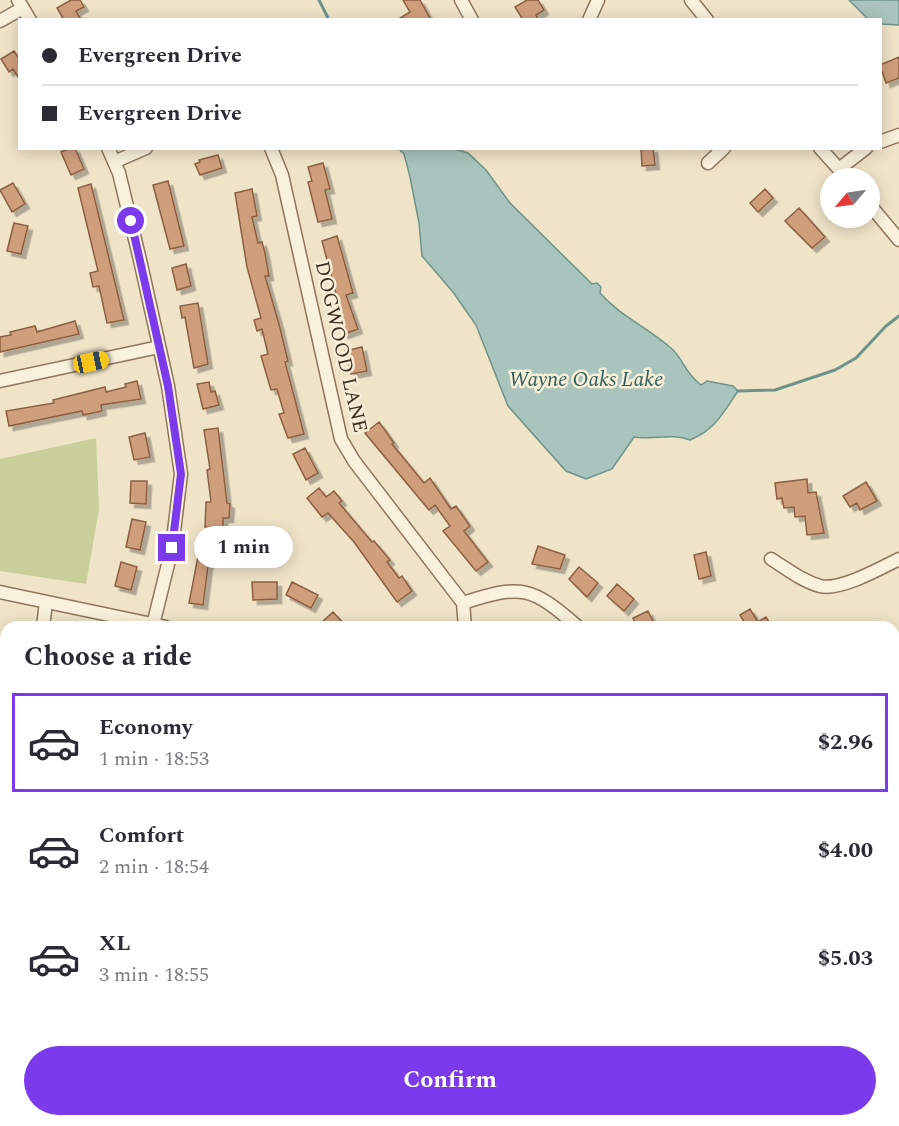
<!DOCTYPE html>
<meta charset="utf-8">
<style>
body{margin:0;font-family:Spectral,serif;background:#f2f2f3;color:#2b2b33;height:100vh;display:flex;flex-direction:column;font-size:22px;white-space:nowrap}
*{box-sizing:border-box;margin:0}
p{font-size:20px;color:#7c7c81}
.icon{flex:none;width:33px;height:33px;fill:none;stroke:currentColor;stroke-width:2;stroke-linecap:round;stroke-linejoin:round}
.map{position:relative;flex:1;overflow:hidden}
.side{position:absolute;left:0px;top:621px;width:900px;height:506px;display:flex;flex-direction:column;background:#fff;border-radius:18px 18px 0 0;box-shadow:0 3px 15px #0003}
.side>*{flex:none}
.guide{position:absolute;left:18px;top:18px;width:864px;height:132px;border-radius:0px;box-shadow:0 3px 15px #0003;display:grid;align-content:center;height:132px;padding:0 24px;background:#fff}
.needle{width:39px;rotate:241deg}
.fabs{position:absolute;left:820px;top:168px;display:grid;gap:12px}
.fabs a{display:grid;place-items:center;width:60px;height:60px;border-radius:50%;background:#fff;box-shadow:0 3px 15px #0003;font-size:30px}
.end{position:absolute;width:27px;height:27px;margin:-14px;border:8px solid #7c3aed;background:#fff;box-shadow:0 0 0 3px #fff}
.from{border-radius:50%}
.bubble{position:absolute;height:42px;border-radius:21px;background:#fff;box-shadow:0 3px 15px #0003;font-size:20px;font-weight:700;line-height:42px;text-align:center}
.car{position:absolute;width:18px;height:36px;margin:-18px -9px;border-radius:8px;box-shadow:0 0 4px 2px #0007;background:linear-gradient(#f5c518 24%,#345 0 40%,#f5c518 0 76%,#345 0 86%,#f5c518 0)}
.guide b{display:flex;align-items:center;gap:21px;height:57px;font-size:22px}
.guide b+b{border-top:2px solid #e1e1e2}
.guide i{width:15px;height:15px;background:#2b2b33}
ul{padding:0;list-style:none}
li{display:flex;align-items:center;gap:18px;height:99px;margin:0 12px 9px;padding:0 12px;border:3px solid transparent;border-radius:0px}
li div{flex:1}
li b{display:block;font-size:22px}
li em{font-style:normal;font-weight:700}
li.selected{border-color:#7c3aed}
li>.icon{width:54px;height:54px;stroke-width:1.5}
h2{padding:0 24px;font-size:27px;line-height:72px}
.action{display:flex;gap:12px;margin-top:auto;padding:12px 24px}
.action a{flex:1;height:69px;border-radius:36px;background:#7c3aed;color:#fff;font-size:24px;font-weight:700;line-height:69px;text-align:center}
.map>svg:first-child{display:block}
.green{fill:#c9cf9b}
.water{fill:#a9c4bc;stroke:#6f938a;stroke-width:1.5}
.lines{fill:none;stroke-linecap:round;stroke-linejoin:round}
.stream{stroke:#6f938a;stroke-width:3}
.building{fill:#cf9f7d;stroke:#8d5f41;stroke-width:1.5;filter:url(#shadow)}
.street-casing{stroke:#8d765c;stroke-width:15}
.street{stroke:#faf1dc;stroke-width:12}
.route{stroke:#7c3aed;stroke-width:8}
.labels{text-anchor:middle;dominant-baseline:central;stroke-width:5;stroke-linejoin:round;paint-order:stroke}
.street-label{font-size:20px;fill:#3d2e20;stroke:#f7eed8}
.water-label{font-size:21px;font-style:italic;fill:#2f5d5a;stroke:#f7eed8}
</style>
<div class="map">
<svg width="899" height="1126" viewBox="0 0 899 1126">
<defs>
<filter id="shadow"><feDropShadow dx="4.5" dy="4.5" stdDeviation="0" flood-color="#0004"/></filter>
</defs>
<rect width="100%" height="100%" fill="#f0e4c8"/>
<path class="green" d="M96,438L99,509L86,584L0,571V459Z"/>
<path class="water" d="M849,0H899V25L881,24L880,20L868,19Z
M399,149H455L468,153L486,170L510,203L592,284L597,283L601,287L600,293C621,317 649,328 672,349C684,360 684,372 701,385L707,381L733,386L738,391C723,413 715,430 690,440C672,433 653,440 634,437L612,469L586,479L566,471L508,406L476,325L453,292L422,256L419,223L410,177L404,154Z"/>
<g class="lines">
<path class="stream" d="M319,0L329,20
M738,391L775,390L835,370L856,358L886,326L899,316"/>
</g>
<path class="building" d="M71,0H80L84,7L76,11L81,20H64L57,8Z
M403,0H420L431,20H397L410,12Z
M527,0H538L544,10L536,15L538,20H523L515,7Z
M14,51L20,60V80L13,69L9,72L1,59Z
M899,57V78L886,83L880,65Z
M70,148H75L84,169L71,175L61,152Z
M641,148H653L655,165L642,166Z
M218,155L222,168L200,175L195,164L200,162L199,160Z
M323,163L330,189L325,190L332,219L318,222L308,182L312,181L308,167Z
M168,181L184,246L170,249L153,185Z
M13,183L25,204L12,212L0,190Z
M91,184L124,320L107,323L99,286L93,287L90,273L98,271L78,188Z
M252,189L257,216L252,217L258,243L262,242L265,253L269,276H265L279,324L288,361L285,362L304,434L288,438L279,414L284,413L277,389L271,390L261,356L268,354L262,329L257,331L254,320L261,318L247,267L235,193Z
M765,189L773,198L758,212L750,203Z
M799,208L825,237L812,248L785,221Z
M14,223L28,226L21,254L7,251Z
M337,236L353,293L346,295L358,329L344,334L339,321L343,320L322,241Z
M186,264L191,286L177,290L172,268Z
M198,303L208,364L194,368L185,317L182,318L180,306Z
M75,321L79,334L0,352V337L11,335L10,332L35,326L37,332Z
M362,347L367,371L351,374L345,351Z
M137,381L141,399L101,405L102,411L83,415L82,411L9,426L6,411L54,403L53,400L105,387L106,392L126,387L125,384Z
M209,382L211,392L215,391L219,405L203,409L197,384Z
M379,422L394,443L392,444L424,483L430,478L451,509L456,506L470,526L464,531L488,562L476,571L443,531L450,526L435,505L429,510L365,433Z
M218,428L227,503L230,504L229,518H223V528L205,527L206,502H211L207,470L210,469L204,430Z
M145,433L150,457L134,460L129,437Z
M305,448L318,473L306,480L293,454Z
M807,479L808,493L816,492L824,533L807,535L805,516L795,517L794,507L784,508L782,498L777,499L775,483Z
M131,481H147L146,504L130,503Z
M866,482L877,501L860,510L857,503L850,507L843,496Z
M319,488L326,497L334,491L342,501L339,503L372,542L374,541L390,560L387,562L399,578L402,576L412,591L397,602L354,542L328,513L322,517L307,498Z
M132,519L146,522L140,550L126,547Z
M201,541L221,545L219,558L212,557L208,566L203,605L189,603Z
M538,546L565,555L560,569L532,564Z
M706,552L711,576L699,579L694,555Z
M121,562L137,567L131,590L115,586Z
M579,567L598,583L587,597L569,579Z
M252,582H277V599L253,600Z
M292,582L318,595L311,608L286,595Z
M617,584L634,599L624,611L607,596Z
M750,609L758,622L766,617L772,627H747L740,615Z
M648,611L656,627H637L633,618Z
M333,612L347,627H326L322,622Z"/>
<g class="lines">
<g class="street-casing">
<path id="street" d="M18,0L30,20
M461,0L472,20
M691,0L707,20
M589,20L598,0
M0,21L23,8
M880,142L899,135
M108,148L119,173L140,260L168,386L181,474L172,548L153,625
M271,148L282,175L341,439L354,461L463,603L465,627
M820,148L847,178
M114,162L146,148
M708,163L724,148
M839,169L866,148
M870,205L899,240
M0,381L159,347
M771,559C787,569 802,581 820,586C840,591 881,568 899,559
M0,592L166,627
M463,603C522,584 531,586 578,627
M43,627L46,602
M894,838L899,841
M0,863L6,874
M894,1064L899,1067
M146,1120L150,1126
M325,1120L328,1126
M711,1120L713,1126
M504,1126L506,1120"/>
</g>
<use href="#street" class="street"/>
</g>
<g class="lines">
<path class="route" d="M131,221L168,386L181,474L172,548"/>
</g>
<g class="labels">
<g class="street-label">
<text transform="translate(341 347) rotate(77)">DOGWOOD LANE</text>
</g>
<g class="water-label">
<text x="586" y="380">Wayne Oaks Lake</text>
</g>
</g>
</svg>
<div class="fabs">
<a><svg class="needle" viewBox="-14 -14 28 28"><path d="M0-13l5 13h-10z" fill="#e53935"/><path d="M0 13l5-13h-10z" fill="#7c7c81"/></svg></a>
</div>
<i class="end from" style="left:131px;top:221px"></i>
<i class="end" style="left:172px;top:548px"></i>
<div class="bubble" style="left:194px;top:526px;width:99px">1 min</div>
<i class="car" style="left:91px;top:362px;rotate:78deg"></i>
<div class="guide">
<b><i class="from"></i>Evergreen Drive</b>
<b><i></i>Evergreen Drive</b>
</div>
<section class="side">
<h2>Choose a ride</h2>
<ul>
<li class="selected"><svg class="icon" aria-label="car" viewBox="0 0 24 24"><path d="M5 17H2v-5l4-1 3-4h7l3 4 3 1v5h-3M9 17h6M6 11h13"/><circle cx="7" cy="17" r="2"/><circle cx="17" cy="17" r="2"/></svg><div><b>Economy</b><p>1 min · 18:53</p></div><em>$2.96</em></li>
<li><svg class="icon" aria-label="car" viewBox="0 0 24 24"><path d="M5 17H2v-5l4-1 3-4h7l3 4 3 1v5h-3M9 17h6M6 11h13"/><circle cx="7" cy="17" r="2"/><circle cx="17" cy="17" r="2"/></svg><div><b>Comfort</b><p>2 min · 18:54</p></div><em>$4.00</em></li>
<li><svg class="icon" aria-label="car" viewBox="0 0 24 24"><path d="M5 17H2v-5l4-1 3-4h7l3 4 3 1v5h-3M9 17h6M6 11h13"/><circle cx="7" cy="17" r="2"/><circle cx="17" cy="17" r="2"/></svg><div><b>XL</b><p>3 min · 18:55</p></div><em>$5.03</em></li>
</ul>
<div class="action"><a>Confirm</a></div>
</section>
</div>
